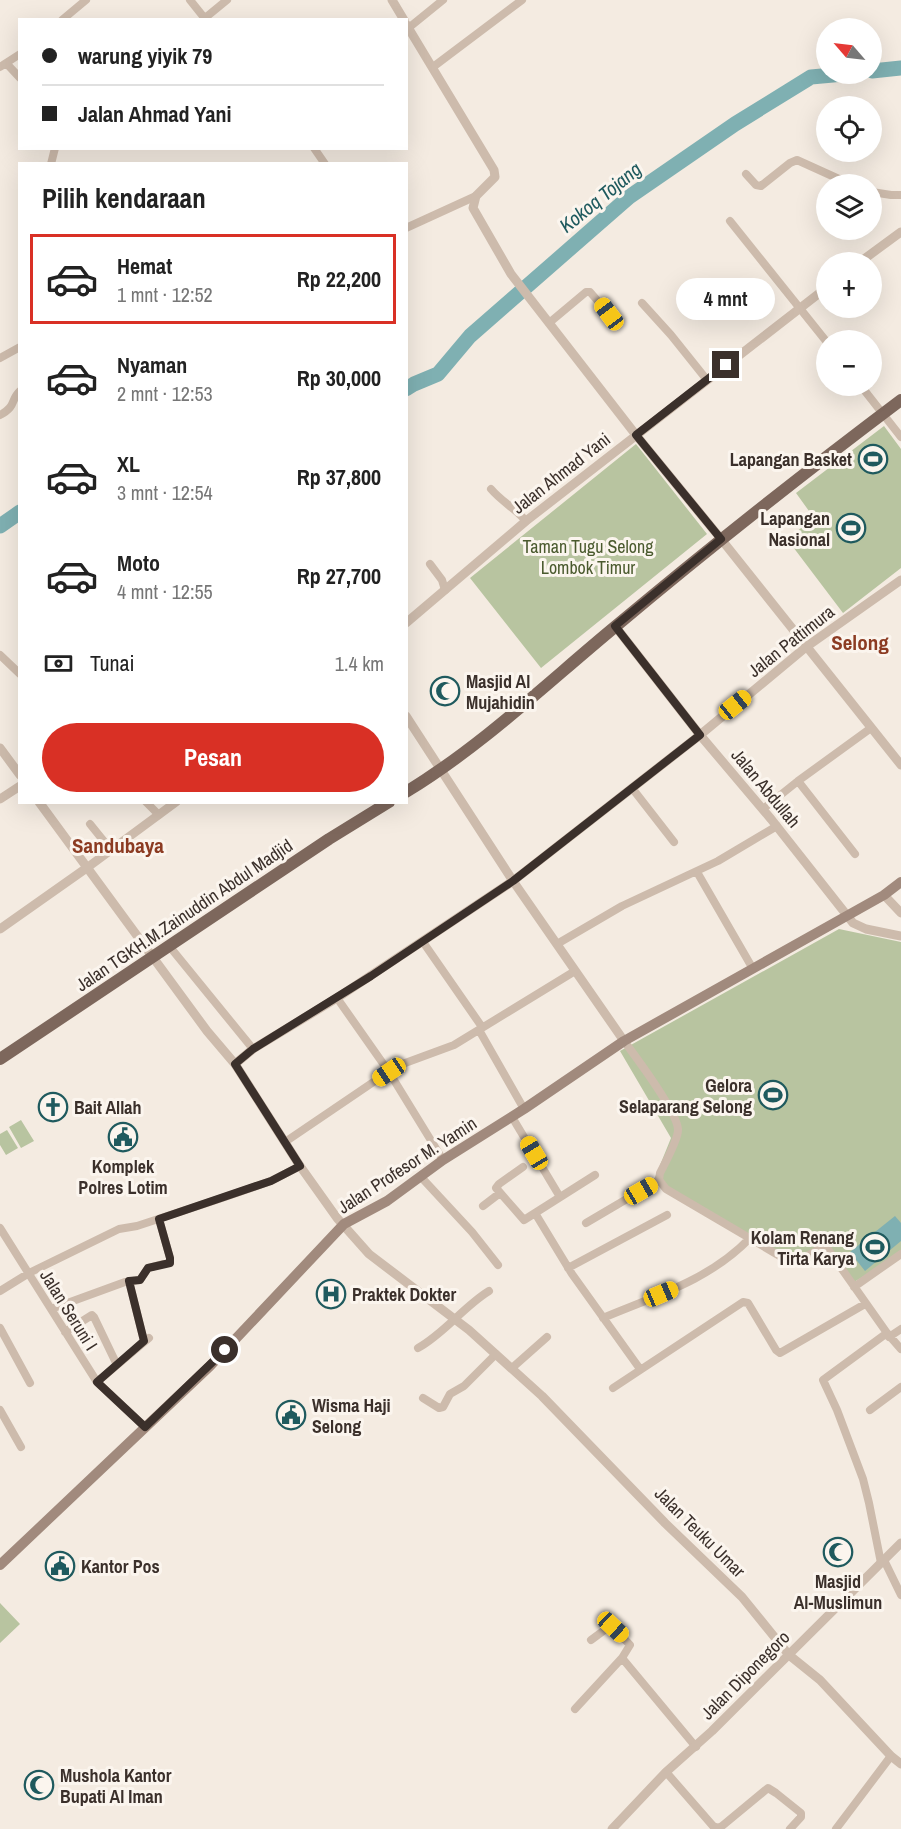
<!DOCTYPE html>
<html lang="id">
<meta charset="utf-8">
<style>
body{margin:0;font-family:"Archivo Narrow",sans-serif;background:#f6f6f6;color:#222;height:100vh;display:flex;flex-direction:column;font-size:22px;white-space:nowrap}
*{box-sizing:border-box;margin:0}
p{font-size:20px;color:#767676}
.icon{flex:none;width:33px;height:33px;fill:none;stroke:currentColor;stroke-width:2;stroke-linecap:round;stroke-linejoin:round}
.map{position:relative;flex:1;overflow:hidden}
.drawer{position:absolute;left:18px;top:162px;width:390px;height:642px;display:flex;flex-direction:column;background:#fff;border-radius:0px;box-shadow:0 6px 24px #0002}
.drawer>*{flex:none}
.guide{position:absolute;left:18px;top:18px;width:390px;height:132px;border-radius:0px;box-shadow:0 6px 24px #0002;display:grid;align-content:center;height:132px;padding:0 24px;background:#fff}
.needle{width:39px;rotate:298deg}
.controls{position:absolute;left:816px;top:18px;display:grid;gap:12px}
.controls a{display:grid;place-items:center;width:66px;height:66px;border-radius:50%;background:#fff;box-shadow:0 6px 24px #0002;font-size:30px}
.end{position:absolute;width:27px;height:27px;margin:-14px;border:8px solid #3b302b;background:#fff;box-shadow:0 0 0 3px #fff}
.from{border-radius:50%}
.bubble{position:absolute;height:42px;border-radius:21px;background:#fff;box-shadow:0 6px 24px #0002;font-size:20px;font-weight:800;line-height:42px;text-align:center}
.car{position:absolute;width:18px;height:36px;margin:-18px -9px;border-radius:8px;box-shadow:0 0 4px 2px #0007;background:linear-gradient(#f5c518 24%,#345 0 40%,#f5c518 0 76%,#345 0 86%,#f5c518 0)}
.guide b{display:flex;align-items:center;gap:21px;height:57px;font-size:22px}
.guide b+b{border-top:2px solid #e0e0e0}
.guide i{width:15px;height:15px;background:#222}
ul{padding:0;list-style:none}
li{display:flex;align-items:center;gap:18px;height:90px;margin:0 12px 9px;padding:0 12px;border:3px solid transparent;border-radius:0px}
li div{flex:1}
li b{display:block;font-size:22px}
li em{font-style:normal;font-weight:800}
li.selected{border-color:#d93025}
li>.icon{width:54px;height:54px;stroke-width:1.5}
h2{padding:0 24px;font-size:27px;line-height:72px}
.pay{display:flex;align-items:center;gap:15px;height:66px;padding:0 24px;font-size:22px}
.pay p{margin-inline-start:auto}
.cta{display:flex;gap:12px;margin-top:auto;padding:12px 24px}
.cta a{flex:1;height:69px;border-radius:36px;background:#d93025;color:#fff;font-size:24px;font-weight:800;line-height:69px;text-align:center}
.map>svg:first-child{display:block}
.green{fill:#b8c4a0}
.water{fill:#7fb0b2}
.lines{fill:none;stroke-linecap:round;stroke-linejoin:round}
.river{stroke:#7fb0b2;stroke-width:15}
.minor{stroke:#cdbbac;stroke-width:8}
.tertiary{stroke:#cdbbac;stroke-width:9}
.secondary{stroke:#a18a7d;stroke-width:10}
.primary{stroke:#7d675c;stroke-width:12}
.route{stroke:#3b302b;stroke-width:8}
.labels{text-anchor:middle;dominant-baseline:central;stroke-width:6;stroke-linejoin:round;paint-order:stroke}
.poi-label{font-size:18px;font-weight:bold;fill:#3b302b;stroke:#fbf5ee;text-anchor:start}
.street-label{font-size:18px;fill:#3b302b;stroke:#fbf5ee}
.park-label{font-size:18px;fill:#4a5a2e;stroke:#fbf5ee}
.water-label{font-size:20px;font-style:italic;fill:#1f5a5e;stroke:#fbf5ee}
.quarter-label{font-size:21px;font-weight:bold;fill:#8c3b22;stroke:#fbf5ee}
</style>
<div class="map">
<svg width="901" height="1829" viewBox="0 0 901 1829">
<rect width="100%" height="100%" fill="#f4ebe1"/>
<path class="green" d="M884,426L901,449V568L843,613L787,539L814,518L796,493Z
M636,444L707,534L541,668L470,578Z
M839,929L901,942V1255L854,1282L831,1258L794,1266L654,1180L671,1138L620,1051Z
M21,1120L34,1141L21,1148L9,1127Z
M7,1130L18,1148L6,1155L0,1145V1134Z
M0,1603L20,1624L0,1643Z"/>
<path class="water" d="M895,1216L901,1223V1241L865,1271L850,1252Z"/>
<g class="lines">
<path class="river" d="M872,71L901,68
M406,389L414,384L438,374L470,336L629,197L735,124L811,77L844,74
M0,526L20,512"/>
<path class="minor" d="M190,0L206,20
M205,18L227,0
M62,20L86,0
M406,30L443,0
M7,64L20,78
M0,67L20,54
M433,67L522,0
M314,148L325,164
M51,164L55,148
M746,174L756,185L761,186L790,163L797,160L850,184
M872,192L891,195H901
M730,221L826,341
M406,228L476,196
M642,303L671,335L707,380
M549,323L586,292H590L609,314
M0,358L20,347
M861,386L901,437
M0,415C17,406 10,400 20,391
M491,489C502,502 515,508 526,521
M430,564L442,580L445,590
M0,655L20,674
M798,781L855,854
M632,788L674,842
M146,802L159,815
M763,809L798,781L871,728
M90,824L111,850
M697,872L753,969
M423,942L482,1027
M557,944L622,906L718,861L777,826
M170,947L253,1049
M337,998L389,1072L443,1160
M479,1030L524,1109
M624,1041C636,1057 678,1113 678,1130C678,1140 665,1163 660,1173L659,1180L666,1189L790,1262L800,1260L823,1247L827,1248L887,1333L901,1349
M512,1117L560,1197
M285,1142L397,1066L454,1045L575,971
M523,1167L499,1184L496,1188L524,1220L595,1175
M421,1177L472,1232L498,1265
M483,1206L500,1193
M535,1213L572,1274L640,1369
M586,1223L659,1180
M0,1228L97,1382L145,1427
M568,1268L667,1215
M129,1281L144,1341
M854,1287L901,1254
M0,1291L29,1273L119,1229L137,1226L219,1199L271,1181L300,1166
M51,1309L125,1282L140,1280L148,1268L170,1262V1258L159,1219
M603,1318C655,1296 710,1280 750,1238
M0,1328L30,1383
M65,1332L92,1315L94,1317L117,1365
M889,1337L901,1329
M418,1348C445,1333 463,1307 489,1291
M512,1368L547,1337
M97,1382L149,1338
M613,1388L743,1302L748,1303L776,1350L780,1353L865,1304
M423,1398L439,1408L443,1407L450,1394L464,1386L496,1354
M0,1410L21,1447
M870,1410L901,1387
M884,1560L901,1595
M881,1563L869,1503L863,1479L837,1410L823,1380L887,1333
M622,1658L696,1747
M575,1709L622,1658L630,1645L613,1627L610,1626L591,1640
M666,1772L713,1826L718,1828L722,1826L768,1788L776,1793L801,1813V1817L790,1829
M836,1829L891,1756"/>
<path class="tertiary" d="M392,0L404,20
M406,24L494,170L495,177L476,196L473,208L511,274L636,435L721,539L901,765
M860,262L901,232
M406,623L526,521L826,288
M615,626L700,735L771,819L853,923L866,929L901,936
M406,716L513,881L624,1041
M0,748L20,775
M0,799L20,786
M39,802L207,1031L235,1064L300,1166L337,1218L369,1254L469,1330L542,1396L665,1523L742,1597L789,1655L820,1680L891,1756L901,1764
M884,895L901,913
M0,929L88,867L176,802
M235,1064L253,1049L337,998L513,881L700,735L806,647L901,580
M612,1829L666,1772L712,1731L901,1543"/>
<path class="secondary" d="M0,1565L210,1366L344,1224L387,1201L443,1160L524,1109L624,1041L884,895L901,882"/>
<path class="primary" d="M406,792C483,745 547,683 616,626C709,548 804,473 901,400
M0,1059L329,839L389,802"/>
</g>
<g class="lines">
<path class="route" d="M225,1350L145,1427L97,1382L144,1341L129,1281L140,1280L148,1268L170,1263V1258L159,1219L271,1181L300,1166L235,1064L253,1049L371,976L513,881L700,735L615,626L721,539L636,435L726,365"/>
</g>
<defs>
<g id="stadium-ring" transform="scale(1.5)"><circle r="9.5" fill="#fbf5ee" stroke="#1f5a5e" stroke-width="1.5"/><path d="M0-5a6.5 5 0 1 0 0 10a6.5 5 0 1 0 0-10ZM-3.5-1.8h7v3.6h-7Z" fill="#1f5a5e"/></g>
<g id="mosque-ring" transform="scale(1.5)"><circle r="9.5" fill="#fbf5ee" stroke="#1f5a5e" stroke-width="1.5"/><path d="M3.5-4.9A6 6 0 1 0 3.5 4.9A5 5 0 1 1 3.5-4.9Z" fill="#1f5a5e"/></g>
<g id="church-ring" transform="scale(1.5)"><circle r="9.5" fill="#fbf5ee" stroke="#1f5a5e" stroke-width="1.5"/><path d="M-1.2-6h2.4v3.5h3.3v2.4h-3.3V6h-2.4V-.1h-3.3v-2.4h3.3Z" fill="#1f5a5e"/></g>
<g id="civic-ring" transform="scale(1.5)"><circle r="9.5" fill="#fbf5ee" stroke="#1f5a5e" stroke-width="1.5"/><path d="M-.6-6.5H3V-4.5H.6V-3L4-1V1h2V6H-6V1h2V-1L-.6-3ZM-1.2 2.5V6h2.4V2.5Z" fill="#1f5a5e"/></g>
<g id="hospital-ring" transform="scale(1.5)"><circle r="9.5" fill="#fbf5ee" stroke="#1f5a5e" stroke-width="1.5"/><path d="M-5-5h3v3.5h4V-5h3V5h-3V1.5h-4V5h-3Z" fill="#1f5a5e"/></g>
</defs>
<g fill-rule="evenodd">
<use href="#stadium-ring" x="873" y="459"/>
<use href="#stadium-ring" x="851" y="528"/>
<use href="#mosque-ring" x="445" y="691"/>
<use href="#stadium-ring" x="773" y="1095"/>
<use href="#church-ring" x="53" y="1107"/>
<use href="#civic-ring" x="123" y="1137"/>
<use href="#stadium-ring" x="875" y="1247"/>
<use href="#hospital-ring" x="331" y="1294"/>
<use href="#civic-ring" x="291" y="1415"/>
<use href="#mosque-ring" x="838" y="1552"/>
<use href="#civic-ring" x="60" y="1566"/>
<use href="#mosque-ring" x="39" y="1785"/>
</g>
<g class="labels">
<g class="poi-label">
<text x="852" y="459" text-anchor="end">Lapangan Basket</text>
<text x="830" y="518" text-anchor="end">Lapangan<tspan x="830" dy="21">Nasional</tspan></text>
<text x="466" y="681">Masjid Al<tspan x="466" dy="21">Mujahidin</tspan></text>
<text x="752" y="1085" text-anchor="end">Gelora<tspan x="752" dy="21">Selaparang Selong</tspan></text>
<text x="74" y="1107">Bait Allah</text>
<text x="123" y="1166" text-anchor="middle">Komplek<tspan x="123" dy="21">Polres Lotim</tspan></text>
<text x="854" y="1237" text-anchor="end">Kolam Renang<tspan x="854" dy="21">Tirta Karya</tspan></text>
<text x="352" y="1294">Praktek Dokter</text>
<text x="312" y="1405">Wisma Haji<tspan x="312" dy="21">Selong</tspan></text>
<text x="81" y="1566">Kantor Pos</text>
<text x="838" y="1581" text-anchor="middle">Masjid<tspan x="838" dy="21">Al-Muslimun</tspan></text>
<text x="60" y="1775">Mushola Kantor<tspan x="60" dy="21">Bupati Al Iman</tspan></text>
</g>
<g class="street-label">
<text transform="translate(561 473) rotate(-38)">Jalan Ahmad Yani</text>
<text transform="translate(791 641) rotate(-38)">Jalan Pattimura</text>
<text transform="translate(766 788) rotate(50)">Jalan Abdullah</text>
<text transform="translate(184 915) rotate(-34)">Jalan TGKH.M.Zainuddin Abdul Madjid</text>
<text transform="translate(407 1165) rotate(-33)">Jalan Profesor M. Yamin</text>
<text transform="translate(69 1310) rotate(58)">Jalan Seruni I</text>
<text transform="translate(700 1532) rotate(45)">Jalan Teuku Umar</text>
<text transform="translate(745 1675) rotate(-45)">Jalan Diponegoro</text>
</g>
<g class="park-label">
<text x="588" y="546">Taman Tugu Selong<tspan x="588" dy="21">Lombok Timur</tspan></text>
</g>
<g class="water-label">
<text transform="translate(600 197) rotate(-39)">Kokoq Tojang</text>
</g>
<g class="quarter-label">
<text x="860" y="642">Selong</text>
<text x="118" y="845">Sandubaya</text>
</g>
</g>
</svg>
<div class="controls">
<a><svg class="needle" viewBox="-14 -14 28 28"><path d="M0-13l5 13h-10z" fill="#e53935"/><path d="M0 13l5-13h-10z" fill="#767676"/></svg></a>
<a><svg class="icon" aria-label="locate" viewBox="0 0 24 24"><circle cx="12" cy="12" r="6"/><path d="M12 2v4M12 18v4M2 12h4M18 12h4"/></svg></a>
<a><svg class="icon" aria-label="layers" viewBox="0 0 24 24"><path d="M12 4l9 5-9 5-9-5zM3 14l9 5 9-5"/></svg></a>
<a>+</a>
<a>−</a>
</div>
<i class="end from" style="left:225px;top:1350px"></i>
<i class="end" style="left:726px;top:365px"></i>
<div class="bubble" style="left:676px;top:278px;width:99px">4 mnt</div>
<i class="car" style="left:609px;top:314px;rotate:323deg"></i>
<i class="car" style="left:735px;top:705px;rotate:51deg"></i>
<i class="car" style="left:389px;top:1072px;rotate:236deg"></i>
<i class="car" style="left:534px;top:1153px;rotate:329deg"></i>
<i class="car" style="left:641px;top:1191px;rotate:60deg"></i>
<i class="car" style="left:661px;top:1294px;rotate:67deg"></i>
<i class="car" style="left:613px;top:1627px;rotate:133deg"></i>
<div class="guide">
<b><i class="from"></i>warung yiyik 79</b>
<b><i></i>Jalan Ahmad Yani</b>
</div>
<section class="drawer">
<h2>Pilih kendaraan</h2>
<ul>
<li class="selected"><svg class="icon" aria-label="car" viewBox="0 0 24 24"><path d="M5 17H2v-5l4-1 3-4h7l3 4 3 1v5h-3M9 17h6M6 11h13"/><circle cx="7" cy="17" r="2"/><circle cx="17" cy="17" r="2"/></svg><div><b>Hemat</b><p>1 mnt · 12:52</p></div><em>Rp 22,200</em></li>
<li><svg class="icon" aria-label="car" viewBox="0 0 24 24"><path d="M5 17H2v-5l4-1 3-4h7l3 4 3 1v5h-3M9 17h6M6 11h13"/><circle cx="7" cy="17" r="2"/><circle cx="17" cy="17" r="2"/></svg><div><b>Nyaman</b><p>2 mnt · 12:53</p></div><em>Rp 30,000</em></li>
<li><svg class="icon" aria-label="car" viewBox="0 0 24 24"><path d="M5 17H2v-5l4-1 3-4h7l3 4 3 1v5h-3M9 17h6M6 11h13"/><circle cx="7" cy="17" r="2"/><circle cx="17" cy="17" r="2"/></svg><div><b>XL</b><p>3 mnt · 12:54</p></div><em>Rp 37,800</em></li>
<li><svg class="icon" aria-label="car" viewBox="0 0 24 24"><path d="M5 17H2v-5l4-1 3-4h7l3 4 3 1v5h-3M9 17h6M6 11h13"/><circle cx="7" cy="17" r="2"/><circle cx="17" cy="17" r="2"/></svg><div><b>Moto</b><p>4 mnt · 12:55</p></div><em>Rp 27,700</em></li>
</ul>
<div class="pay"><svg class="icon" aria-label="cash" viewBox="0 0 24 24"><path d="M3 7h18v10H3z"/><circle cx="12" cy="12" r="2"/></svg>Tunai<p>1.4 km</p></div>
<div class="cta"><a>Pesan</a></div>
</section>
</div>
